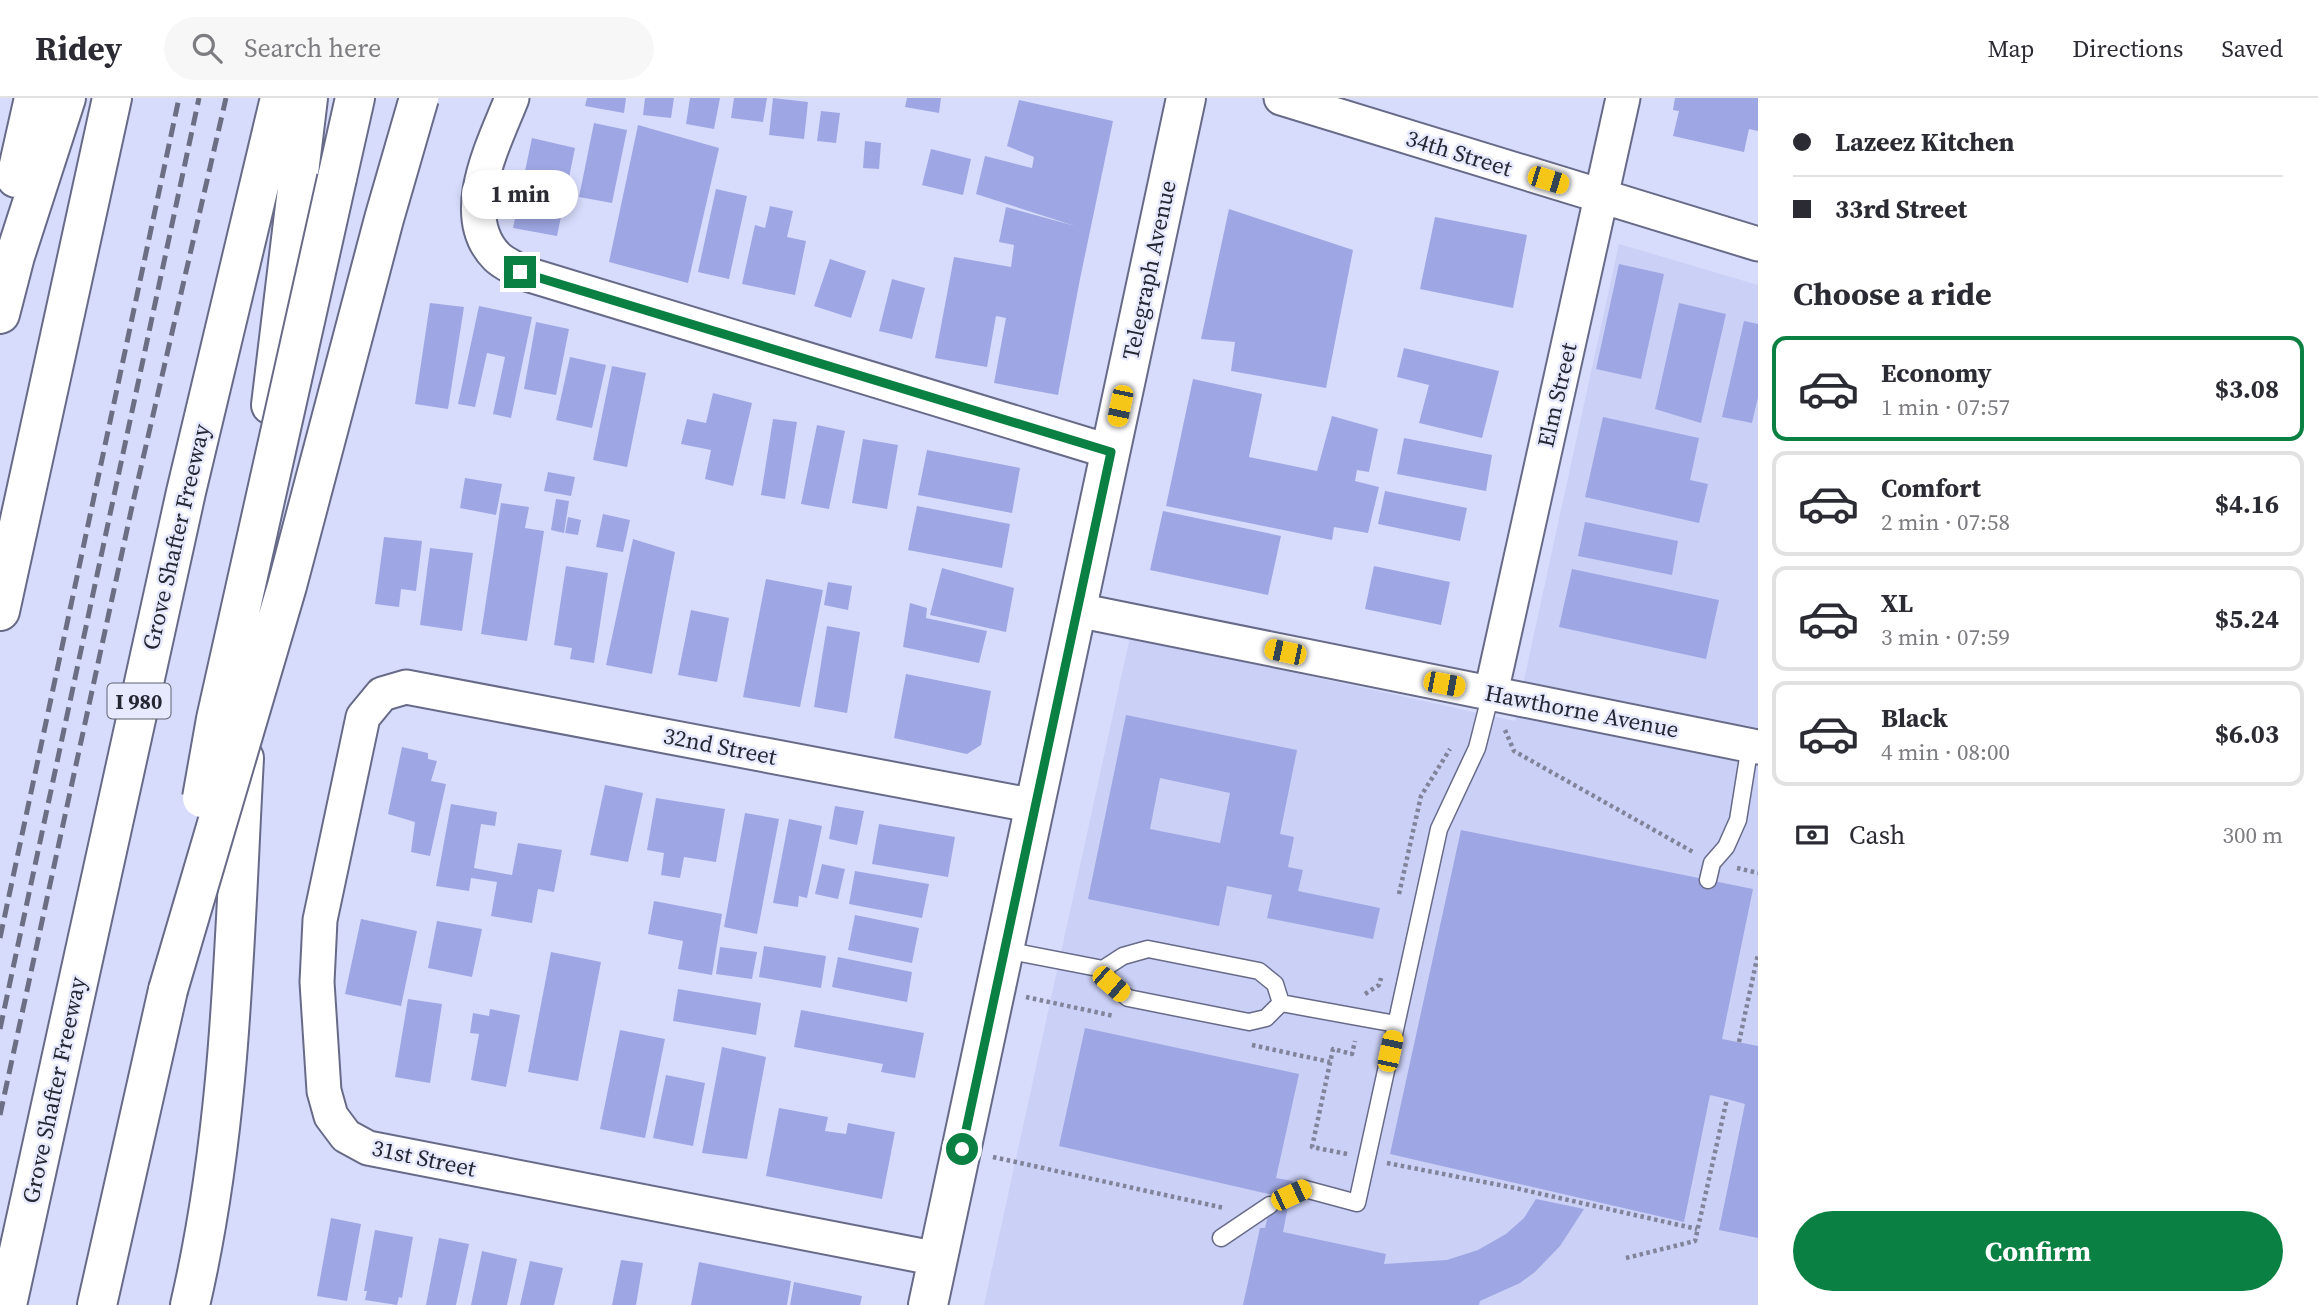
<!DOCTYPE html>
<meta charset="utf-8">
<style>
body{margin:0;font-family:"Source Serif 4",serif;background:#f7f7f7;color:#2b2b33;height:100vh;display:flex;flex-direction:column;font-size:26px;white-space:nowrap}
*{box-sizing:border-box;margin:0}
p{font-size:23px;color:#7c7c81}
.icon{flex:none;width:38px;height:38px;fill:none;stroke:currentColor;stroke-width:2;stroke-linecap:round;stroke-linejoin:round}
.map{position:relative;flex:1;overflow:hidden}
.details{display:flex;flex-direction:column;background:#fff;width:560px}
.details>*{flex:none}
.banner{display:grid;align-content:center;height:154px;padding:0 35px;background:#fff}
.end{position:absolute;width:32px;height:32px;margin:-16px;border:9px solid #0b8043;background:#fff;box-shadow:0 0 0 4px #fff}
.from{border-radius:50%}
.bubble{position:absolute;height:49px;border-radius:24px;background:#fff;box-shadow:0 4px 10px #0003;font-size:23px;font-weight:700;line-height:49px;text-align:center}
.car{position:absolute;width:21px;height:42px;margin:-21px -10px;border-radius:9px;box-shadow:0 0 5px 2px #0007;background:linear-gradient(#f5c518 24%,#345 0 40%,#f5c518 0 76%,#345 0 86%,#f5c518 0)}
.banner b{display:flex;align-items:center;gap:24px;height:66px;font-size:26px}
.banner b+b{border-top:2px solid #e1e1e2}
.banner i{width:18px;height:18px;background:#2b2b33}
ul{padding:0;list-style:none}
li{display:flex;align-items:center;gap:21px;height:105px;margin:0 14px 10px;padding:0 21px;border:4px solid #e1e1e2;border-radius:14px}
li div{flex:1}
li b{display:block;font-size:26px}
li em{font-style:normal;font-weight:700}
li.selected{border-color:#0b8043}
li>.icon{width:63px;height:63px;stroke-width:1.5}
h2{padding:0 35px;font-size:32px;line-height:84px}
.pay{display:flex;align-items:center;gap:18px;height:77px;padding:0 35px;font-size:26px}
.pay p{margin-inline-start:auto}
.button{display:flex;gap:14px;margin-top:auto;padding:14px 35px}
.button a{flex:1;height:80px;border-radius:42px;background:#0b8043;color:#fff;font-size:28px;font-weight:700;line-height:80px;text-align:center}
header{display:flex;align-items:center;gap:42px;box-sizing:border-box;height:98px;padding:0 35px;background:#fff;border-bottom:2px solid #e1e1e2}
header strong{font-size:33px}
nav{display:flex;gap:38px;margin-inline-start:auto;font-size:24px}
.search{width:490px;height:63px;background:#f7f7f7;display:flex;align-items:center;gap:18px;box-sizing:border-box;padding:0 24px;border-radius:38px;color:#7c7c81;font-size:26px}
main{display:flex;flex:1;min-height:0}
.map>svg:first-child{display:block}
.built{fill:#cad0f6}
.building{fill:#9ea7e3;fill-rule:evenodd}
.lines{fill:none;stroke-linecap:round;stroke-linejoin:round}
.lane-casing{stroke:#676b88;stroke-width:19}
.street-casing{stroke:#676b88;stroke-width:37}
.secondary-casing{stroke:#676b88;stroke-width:42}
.highway-casing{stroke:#676b88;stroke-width:42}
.path{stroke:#808399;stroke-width:4.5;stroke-dasharray:3.5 3.5;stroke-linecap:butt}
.lane{stroke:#fff;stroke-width:16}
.street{stroke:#fff;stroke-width:33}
.secondary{stroke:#fff;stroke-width:38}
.highway{stroke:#fff;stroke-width:38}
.rail{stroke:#6c6f83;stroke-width:5;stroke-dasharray:14 7;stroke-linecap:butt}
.highway-bridge-casing{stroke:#676b88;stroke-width:42;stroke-linecap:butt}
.highway-bridge{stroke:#fff;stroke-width:38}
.route{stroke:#0b8043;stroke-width:9}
.labels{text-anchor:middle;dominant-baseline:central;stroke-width:5;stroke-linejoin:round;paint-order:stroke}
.shield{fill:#e7eafe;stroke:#5f6270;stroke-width:2}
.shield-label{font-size:21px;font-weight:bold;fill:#252733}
.street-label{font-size:23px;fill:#252733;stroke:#e7eafe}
</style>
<header>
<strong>Ridey</strong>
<div class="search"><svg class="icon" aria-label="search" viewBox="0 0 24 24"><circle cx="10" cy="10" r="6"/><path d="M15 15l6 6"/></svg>Search here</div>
<nav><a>Map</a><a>Directions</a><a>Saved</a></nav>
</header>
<main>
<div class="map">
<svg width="1758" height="1207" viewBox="0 0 1758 1207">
<rect width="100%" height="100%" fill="#d7dcfc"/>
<path class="built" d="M1619,146L1758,187V1207H984L1130,539L1515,623Z"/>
<path class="building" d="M587,0H626L624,15L585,8Z
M645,0H674L671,20L643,17Z
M690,0H720L714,31L686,26Z
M734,0H767L763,24L731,20Z
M773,0L808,4L804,41L769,37Z
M907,0H941L939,15L905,9Z
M1675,0H1758V33L1749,31L1744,54L1673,38L1679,13L1673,12Z
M1019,2L1113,23L1080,181L1058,297L994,285L1006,220L996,218L987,269L935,260L954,159L1011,169L1014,147L999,144L1006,109L1075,128L976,96L985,58L1032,70L1034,59L1007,48Z
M821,13L840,15L836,45L817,43Z
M594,25L627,32L612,105L579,99Z
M638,27L719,50L688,185L609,164Z
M532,40L575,50L557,138L513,130Z
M865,43L881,45L879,71L863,70Z
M931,51L971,61L963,97L922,87Z
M716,91L747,98L729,181L698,174Z
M770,108L793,113L787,139L806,143L795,197L742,186L755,127L765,130Z
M1229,111L1353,152L1326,290L1231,273L1235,244L1201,241Z
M1435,119L1527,137L1513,210L1420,191Z
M830,161L866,173L851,220L814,208Z
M1619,166L1664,176L1641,281L1596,271Z
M892,181L925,190L912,241L879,233Z
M430,205L464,209L448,311L415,306Z
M1679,205L1726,216L1701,325L1655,311Z
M479,208L532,219L511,320L493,316L505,259L487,255L475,309L458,306Z
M1744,223L1758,226V299L1752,325L1722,319Z
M536,224L569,231L556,297L524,291Z
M1404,250L1499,273L1482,340L1419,325L1429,287L1397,279Z
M570,259L606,267L592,330L556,322Z
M612,268L646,275L627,369L593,362Z
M1193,281L1262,296L1249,359L1317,373L1332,318L1378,331L1369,374L1357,372L1355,383L1379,389L1368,435L1334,429L1332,442L1166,408Z
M713,295L752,305L733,388L705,381L711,352L681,346L687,321L706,325Z
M1603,319L1699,340L1690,382L1708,386L1699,425L1585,399Z
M773,321L797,324L785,401L761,397Z
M817,327L845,333L829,411L801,406Z
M1404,340L1492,357L1486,393L1397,376Z
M863,341L898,347L887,411L852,405Z
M927,352L1020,370L1012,415L918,397Z
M548,374L575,379L571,398L544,393Z
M465,380L502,386L496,417L460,410Z
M1385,393L1467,410L1460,443L1378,426Z
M556,401L569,403L564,435L551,432Z
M501,405L529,409L525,430L544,433L527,543L481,536Z
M917,408L1010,426L1002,470L908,452Z
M1163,413L1281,438L1268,497L1150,472Z
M603,416L630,422L623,454L596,449Z
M568,419L581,422L578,437L565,435Z
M1585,424L1678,443L1672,477L1578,458Z
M384,439L422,443L416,493L401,491L399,509L375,506Z
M633,441L675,454L652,576L606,567Z
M430,450L473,455L462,533L420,527Z
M566,468L608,475L594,565L570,561L572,550L554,547Z
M1374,468L1450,484L1441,527L1365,511Z
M942,470L1014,490L1006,534L930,517Z
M1572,471L1719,502L1706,561L1559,529Z
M766,481L823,492L800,609L743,599Z
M828,484L852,488L848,512L824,507Z
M910,505L927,510L926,520L987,533L979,565L903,549Z
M691,512L729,520L717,584L678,577Z
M827,528L860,534L847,615L814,609Z
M906,576L991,593L981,647L967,656L894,640Z
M1126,617L1297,652L1280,736L1294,739L1288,769L1303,772L1298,793L1380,810L1373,841L1267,820L1272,797L1227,788L1219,828L1088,801ZM1160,680L1230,695L1220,745L1150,731Z
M402,649L428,655V661L437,663L431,683L446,686L430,758L411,754L415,724L388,716Z
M605,687L643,695L628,764L590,757Z
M656,700L725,711L716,764L684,759L680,780L661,777L664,755L647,752Z
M451,706L497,714L495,728L481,726L474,770L512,777L518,745L562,752L554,794L538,791L532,825L491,818L497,784L471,780L469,793L436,788Z
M835,708L864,713L857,747L829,741Z
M745,715L779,721L757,836L724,829Z
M789,721L822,728L807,800L799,798L798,809L773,805Z
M879,726L955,739L948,779L872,766Z
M1461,732L1753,791L1722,941L1758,948V1140L1719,1132L1745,1006L1727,1001L1710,997L1684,1124L1390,1056Z
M822,766L845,771L838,801L815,796Z
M855,773L929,786L922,820L849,806Z
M654,803L722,816L712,877L678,871L683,843L648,836Z
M855,817L919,830L912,865L848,852Z
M361,821L417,833L401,908L345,896Z
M437,823L482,831L472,879L428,870Z
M764,848L826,858L821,890L759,879Z
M720,849L757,854L752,881L716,876Z
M551,854L601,864L578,983L528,974Z
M838,859L912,874L907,904L832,889Z
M678,891L761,905L756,937L673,923Z
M408,901L442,906L430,985L395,979Z
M490,911L520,917L506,989L471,982L479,936L470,935L473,915L489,918Z
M801,912L924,935L915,980L881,974L883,966L794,949Z
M1085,930L1299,976L1276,1080L1293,1083L1283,1134L1386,1156L1384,1166L1447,1162L1478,1152L1506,1136L1524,1120L1536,1101L1584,1111L1560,1148L1535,1174L1520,1185L1480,1203L1479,1207H1243L1260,1130H1265L1273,1097L1059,1048Z
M620,932L665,941L645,1040L600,1031Z
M722,949L766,959L747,1061L702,1055Z
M666,977L705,985L693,1048L653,1040Z
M779,1010L828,1019L825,1033L846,1036L848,1025L895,1034L882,1101L766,1078Z
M331,1120L361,1126L347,1203L317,1198Z
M375,1132L413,1139L402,1200L399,1199L397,1207L365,1202L367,1193H364Z
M439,1140L469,1146L456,1207H426Z
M482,1153L517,1161L507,1207H471Z
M621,1162L643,1165L636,1207H612Z
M530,1163L563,1170L554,1207H520Z
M699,1164L791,1183L787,1207H691Z
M794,1184L862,1198L860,1207H790Z"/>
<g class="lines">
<g class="lane-casing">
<path id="lane" d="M1708,782L1712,765L1726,749L1738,722L1750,647
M1005,852L1103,871L1123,858L1148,851L1259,873L1275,886L1281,905
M1103,871L1111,886L1128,900L1249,924L1266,920L1281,905
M1281,905L1396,926
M1291,1097L1305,1091L1357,1105L1439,731L1477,650L1491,595
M1221,1140L1270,1107"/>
</g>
<g class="street-casing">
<path id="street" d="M512,0C495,44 455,117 497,159C503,165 513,169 520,174L1111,354
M1281,0L1758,146
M1077,512L1758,649
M1491,595L1623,0
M938,1161L368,1050L346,1038L331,1018L324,993L317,884L320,822L363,619L382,596L406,589L1035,708"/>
</g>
<g class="secondary-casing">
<path id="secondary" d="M928,1207L1186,0"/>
</g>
<g class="highway-casing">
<path id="highway" d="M16,80L34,0
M337,80L355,0
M0,216L15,158L66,0
M271,307L308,0
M0,513L112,0
M7,1207L186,394L280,0
M97,1207L168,892
M190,1207C232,1027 234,843 244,660"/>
</g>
<path class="path" d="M1505,632L1514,653L1693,754
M1737,770L1758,775
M1399,796L1421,698L1450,651
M1365,896L1379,887L1381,880
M1026,899L1114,918
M1739,944L1758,856
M1252,947L1330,964
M1347,1056L1312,1049L1333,951L1352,956L1355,943
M993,1059L1224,1110
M1387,1065L1515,1090L1697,1131
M1626,1160L1695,1143L1727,1001"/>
<use href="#lane" class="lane"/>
<use href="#street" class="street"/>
<use href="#secondary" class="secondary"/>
<use href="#highway" class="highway"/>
<path class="rail" d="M0,840L179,0
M0,931L199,0
M0,1017L133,404L226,0"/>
<g class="highway-bridge-casing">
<path id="highway-bridge" d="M202,700L216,621L337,80
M168,892L287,488L384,121L419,0"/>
</g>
<use href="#highway-bridge" class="highway-bridge"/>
</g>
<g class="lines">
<path class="route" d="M520,174L1111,354L962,1051"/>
</g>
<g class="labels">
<rect class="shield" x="107.5" y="585.5" width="63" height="35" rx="5"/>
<g class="shield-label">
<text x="139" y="603">I 980</text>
</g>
<g class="street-label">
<text transform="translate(1459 55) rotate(17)">34th Street</text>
<text transform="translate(1149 172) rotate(-78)">Telegraph Avenue</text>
<text transform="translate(1557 297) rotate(-77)">Elm Street</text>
<text transform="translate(176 439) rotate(-77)">Grove Shafter Freeway</text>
<text transform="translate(1582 613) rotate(11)">Hawthorne Avenue</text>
<text transform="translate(720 648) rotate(11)">32nd Street</text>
<text transform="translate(54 992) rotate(-78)">Grove Shafter Freeway</text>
<text transform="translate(424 1060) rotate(12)">31st Street</text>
</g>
</g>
</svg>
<i class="end from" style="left:962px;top:1051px"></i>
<i class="end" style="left:520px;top:174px"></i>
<div class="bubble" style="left:462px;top:72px;width:116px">1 min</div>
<i class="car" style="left:1548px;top:82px;rotate:107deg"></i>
<i class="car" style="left:1120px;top:308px;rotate:192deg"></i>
<i class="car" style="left:1285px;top:554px;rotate:282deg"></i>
<i class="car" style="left:1444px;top:586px;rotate:101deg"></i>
<i class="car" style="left:1111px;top:886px;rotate:131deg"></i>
<i class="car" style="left:1390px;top:953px;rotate:12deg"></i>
<i class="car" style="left:1291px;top:1097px;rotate:65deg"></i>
</div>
<section class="details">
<div class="banner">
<b><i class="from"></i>Lazeez Kitchen</b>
<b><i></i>33rd Street</b>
</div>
<h2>Choose a ride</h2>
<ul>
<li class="selected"><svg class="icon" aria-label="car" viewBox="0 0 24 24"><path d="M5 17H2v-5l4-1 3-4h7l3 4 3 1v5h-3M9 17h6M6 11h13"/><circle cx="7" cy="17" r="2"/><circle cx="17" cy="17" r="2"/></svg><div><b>Economy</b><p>1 min · 07:57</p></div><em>$3.08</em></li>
<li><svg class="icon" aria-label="car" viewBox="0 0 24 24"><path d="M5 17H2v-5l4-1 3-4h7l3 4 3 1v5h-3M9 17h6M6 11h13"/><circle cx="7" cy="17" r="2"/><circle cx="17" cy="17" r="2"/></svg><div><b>Comfort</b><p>2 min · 07:58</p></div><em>$4.16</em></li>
<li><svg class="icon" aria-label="car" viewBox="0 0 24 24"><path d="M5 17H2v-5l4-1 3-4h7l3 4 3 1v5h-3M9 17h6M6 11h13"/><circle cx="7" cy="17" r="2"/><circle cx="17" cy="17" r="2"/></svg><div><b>XL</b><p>3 min · 07:59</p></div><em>$5.24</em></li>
<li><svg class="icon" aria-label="car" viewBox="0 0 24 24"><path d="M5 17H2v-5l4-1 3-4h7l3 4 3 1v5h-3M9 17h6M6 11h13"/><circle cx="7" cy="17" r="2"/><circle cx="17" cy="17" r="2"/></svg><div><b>Black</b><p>4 min · 08:00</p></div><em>$6.03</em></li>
</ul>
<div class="pay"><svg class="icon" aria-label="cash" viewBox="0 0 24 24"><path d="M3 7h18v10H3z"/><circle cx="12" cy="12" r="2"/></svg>Cash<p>300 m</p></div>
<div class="button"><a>Confirm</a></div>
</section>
</main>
